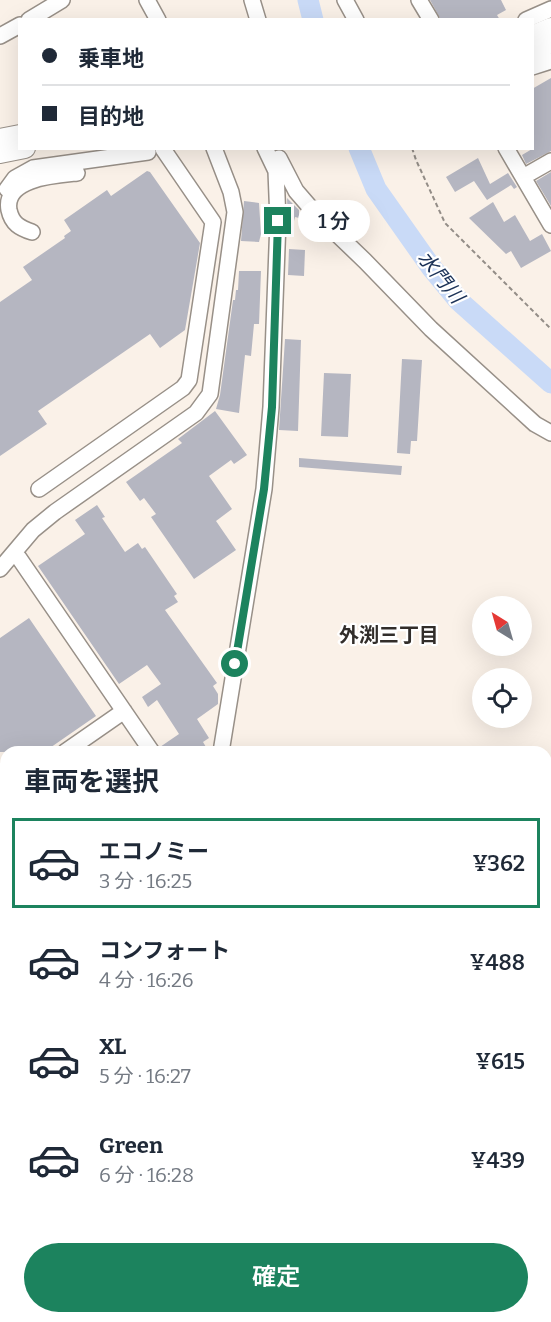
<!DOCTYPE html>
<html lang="ja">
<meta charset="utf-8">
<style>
body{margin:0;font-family:Bitter,"Noto Sans JP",serif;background:#f2f2f3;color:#1f2937;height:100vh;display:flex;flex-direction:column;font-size:22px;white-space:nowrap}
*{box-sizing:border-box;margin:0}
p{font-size:20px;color:#747a83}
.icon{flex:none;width:33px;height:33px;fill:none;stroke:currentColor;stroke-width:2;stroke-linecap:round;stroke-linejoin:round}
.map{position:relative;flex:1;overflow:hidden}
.panel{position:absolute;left:0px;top:746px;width:552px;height:578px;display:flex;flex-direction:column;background:#fff;border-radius:18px 18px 0 0;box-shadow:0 6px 24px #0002}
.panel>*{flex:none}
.hud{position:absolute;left:18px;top:18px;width:516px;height:132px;border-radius:0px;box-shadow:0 6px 24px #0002;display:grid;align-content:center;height:132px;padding:0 24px;background:#fff}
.needle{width:39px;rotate:323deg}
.fabs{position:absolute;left:472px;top:596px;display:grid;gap:12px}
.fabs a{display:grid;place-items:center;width:60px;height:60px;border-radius:50%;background:#fff;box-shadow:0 6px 24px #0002;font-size:30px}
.end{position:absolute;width:27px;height:27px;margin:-14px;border:8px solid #1c835e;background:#fff;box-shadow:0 0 0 3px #fff}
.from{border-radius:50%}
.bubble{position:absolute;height:42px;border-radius:21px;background:#fff;box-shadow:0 6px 24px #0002;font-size:20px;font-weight:600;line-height:42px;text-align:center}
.hud b{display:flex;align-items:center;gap:21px;height:57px;font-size:22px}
.hud b+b{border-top:2px solid #e0e1e3}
.hud i{width:15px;height:15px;background:#1f2937}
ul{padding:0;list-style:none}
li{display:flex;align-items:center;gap:18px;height:90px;margin:0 12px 9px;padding:0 12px;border:3px solid transparent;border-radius:0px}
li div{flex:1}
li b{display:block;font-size:22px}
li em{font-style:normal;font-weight:600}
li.on{border-color:#1c835e}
li>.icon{width:54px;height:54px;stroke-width:1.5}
h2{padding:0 24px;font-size:27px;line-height:72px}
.primary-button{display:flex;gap:12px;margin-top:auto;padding:12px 24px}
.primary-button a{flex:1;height:69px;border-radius:36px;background:#1c835e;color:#fff;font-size:24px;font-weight:600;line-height:69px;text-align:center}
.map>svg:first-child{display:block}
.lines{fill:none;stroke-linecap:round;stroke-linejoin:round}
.river{stroke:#c9daf7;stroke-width:21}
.building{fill:#b5b6c1}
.minor-casing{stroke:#989088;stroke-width:18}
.major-casing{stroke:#989088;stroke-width:22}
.path{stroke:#938d87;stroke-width:2;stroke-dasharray:4.5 3;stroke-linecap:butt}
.minor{stroke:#fff;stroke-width:15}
.major{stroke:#fff;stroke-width:20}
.route{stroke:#1c835e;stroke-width:8}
.labels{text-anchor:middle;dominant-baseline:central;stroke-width:4.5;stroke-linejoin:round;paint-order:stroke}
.water-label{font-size:20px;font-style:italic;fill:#1a3157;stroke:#fff}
.neighbourhood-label{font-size:20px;font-weight:bold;fill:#312d2a;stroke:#fff}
</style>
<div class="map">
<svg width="551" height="1322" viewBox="0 0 551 1322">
<rect width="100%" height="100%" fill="#faf1e8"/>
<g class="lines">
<path class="river" d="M308,0L313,20
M359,148L376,189L431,267L459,301L551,383"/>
</g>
<path class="building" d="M430,0H501L506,10L497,15L500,20H441Z
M551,78V151L526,164L522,155L532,149V89Z
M478,158L490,184L508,173L517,187L514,189L511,185L487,200L474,181L455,192L446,177Z
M147,171L150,172L200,243L185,330L160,348L150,334L38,411L47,424L0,456V302L32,280L23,267L65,238L64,236L71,231L64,220L107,190L111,196Z
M551,172V206L536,181Z
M287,198L299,210V218L295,217L294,221H288Z
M244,201L259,203L261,234L259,242L241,241Z
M493,202L504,222L515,215L530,241L542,234L551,251L521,268L511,251L506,254L469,218Z
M289,249L305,250L304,276L288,275Z
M239,271H261L259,324H254L251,356L245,355L239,413L216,409L220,395L233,300H235L236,290H238Z
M285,339L301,340L298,431L279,430Z
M402,359L422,360L417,441H411L410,454L397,453Z
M324,373L351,374L348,437L321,436Z
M215,411L247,455L234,464L231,460L209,476L232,509L216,521L236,550L194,579L151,517L156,514L144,498L140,501L126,482L182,443L178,439Z
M299,458L402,466L401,475L299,467Z
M97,505L105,517L102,518L125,552L138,543L142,549L145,547L177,594L174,596L178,602L165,610L217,683L213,686L218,694V704L197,719L209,738L203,742L209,752H162L160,747L179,734L157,700L148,707L142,697L161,684L147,665L119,684L38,566L85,534L75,520Z
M29,618L96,716L44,752H0V638Z"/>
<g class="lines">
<g class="minor-casing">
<path id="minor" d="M147,0L158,20
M252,0L258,20
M345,0L356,20
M419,0L431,20
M29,20L62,0
M526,20L551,9
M0,36L20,25
M532,67L551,61
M506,148L551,225
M279,158L296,191L315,213L365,261L431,329L535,424L551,433
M523,177L551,161
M7,189L15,178L33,168L148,152
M32,232C20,228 12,224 9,210C3,178 57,175 77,173
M39,489L183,388L189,380L213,222L163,149
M14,553L19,558L152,752
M0,569L33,530L55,512L196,413L210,394L235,212L231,192L214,148
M65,752L124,711
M221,752L264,489L271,407L278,221L276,171L265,148
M0,796L6,792
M0,878L6,886
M546,1015L551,1016
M0,1020L6,1016
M546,1163L551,1161
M0,1233L6,1243
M46,1317L49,1322
M287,1317L290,1322
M240,1322L257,1317"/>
</g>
<g class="major-casing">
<path id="major" d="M532,36L551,28
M532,50L551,43
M0,139L20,135
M0,153L25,148"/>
</g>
<path class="path" d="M412,148L416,160L445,223L551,329
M512,1317L514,1322"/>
<use href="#minor" class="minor"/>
<use href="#major" class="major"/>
</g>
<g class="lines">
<path class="route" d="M235,664L264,489L272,407L278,221"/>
</g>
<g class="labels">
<g class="water-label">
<text transform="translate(441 277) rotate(51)">水門川</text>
</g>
<g class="neighbourhood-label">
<text x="389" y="635">外渕三丁目</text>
</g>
</g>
</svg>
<div class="fabs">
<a><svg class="needle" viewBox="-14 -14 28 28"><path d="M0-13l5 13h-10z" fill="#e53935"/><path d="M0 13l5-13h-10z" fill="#747a83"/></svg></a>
<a><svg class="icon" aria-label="locate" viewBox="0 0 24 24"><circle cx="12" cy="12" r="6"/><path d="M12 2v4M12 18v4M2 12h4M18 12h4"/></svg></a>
</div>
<i class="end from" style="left:235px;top:664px"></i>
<i class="end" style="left:278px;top:221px"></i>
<div class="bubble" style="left:298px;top:200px;width:72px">1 分</div>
<div class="hud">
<b><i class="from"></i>乗車地</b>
<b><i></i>目的地</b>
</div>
<section class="panel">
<h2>車両を選択</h2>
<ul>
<li class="on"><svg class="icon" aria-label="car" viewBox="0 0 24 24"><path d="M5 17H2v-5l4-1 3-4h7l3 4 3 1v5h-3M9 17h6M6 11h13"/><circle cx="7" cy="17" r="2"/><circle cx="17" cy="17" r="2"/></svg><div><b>エコノミー</b><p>3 分 · 16:25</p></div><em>¥362</em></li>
<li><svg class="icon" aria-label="car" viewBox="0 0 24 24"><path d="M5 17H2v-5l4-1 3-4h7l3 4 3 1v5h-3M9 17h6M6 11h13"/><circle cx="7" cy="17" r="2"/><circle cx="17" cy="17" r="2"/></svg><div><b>コンフォート</b><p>4 分 · 16:26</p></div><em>¥488</em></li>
<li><svg class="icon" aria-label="car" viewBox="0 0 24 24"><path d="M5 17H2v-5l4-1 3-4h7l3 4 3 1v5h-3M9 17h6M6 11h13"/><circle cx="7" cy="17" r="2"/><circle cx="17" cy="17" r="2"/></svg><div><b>XL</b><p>5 分 · 16:27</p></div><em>¥615</em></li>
<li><svg class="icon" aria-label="car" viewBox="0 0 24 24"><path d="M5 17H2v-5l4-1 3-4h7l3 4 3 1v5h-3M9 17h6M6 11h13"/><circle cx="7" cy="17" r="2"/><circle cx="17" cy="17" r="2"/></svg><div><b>Green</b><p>6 分 · 16:28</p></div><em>¥439</em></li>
</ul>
<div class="primary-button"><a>確定</a></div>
</section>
</div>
